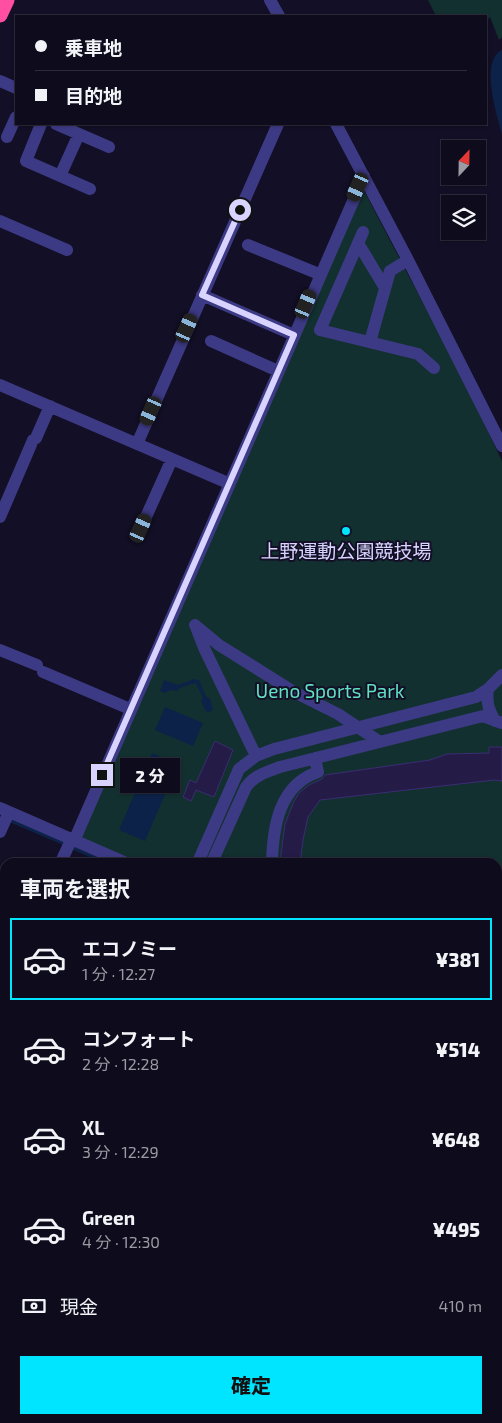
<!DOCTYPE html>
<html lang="ja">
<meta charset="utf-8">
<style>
body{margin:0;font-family:"Exo 2","Noto Sans JP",sans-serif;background:#171425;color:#f1f3f6;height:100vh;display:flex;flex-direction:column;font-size:19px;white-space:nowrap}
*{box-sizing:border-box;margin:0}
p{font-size:16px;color:#9b9ba3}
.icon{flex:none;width:28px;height:28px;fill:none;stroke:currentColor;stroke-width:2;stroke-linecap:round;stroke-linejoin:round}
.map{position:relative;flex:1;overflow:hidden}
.side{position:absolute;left:0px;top:858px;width:502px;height:566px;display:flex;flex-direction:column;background:#0e0b1c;border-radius:15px 15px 0 0;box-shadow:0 1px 4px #0004,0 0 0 1px #2e2b3b}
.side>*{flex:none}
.guide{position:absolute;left:15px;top:15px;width:472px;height:110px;border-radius:0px;box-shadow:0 1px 4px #0004,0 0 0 1px #2e2b3b;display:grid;align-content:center;height:110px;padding:0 20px;background:#0e0b1c}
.needle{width:32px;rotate:22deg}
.tools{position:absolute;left:441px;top:140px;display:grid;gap:10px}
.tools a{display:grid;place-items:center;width:45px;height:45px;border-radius:0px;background:#0e0b1c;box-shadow:0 1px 4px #0004,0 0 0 1px #2e2b3b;font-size:25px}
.end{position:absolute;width:22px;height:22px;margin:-11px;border:6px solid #d9d4ff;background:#111;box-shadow:0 0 0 2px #111}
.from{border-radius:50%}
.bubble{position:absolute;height:35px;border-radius:0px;background:#0e0b1c;box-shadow:0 1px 4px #0004,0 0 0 1px #2e2b3b;font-size:16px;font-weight:800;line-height:35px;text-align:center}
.car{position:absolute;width:15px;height:30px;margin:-15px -8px;border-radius:6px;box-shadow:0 0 4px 1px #0007;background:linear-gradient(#222 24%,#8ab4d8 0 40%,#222 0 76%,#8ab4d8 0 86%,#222 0)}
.guide b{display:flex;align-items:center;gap:18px;height:48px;font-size:19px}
.guide b+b{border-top:1px solid #2e2b3b}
.guide i{width:12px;height:12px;background:#f1f3f6}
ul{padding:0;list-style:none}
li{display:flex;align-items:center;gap:15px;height:82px;margin:0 10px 8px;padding:0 10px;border:2px solid transparent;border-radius:0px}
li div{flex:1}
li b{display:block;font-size:19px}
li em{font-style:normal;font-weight:800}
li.current{border-color:#00e5ff}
li>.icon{width:45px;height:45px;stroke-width:1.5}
h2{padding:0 20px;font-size:22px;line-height:60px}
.pay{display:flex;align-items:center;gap:12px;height:55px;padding:0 20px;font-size:19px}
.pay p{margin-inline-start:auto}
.primary-button{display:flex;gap:10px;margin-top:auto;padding:10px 20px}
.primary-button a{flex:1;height:58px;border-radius:0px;background:#00e5ff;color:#111;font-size:20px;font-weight:800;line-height:58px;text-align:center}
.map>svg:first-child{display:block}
.green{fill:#12302f}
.water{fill:#0c2248}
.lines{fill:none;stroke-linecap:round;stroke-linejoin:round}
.stream{stroke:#0c2248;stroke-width:3}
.building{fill:#241b47;stroke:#3b2d73}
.minor{stroke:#3d3a85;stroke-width:12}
.major{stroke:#c25bff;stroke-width:12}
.highway{stroke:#ff4fa3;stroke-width:15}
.route{stroke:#d9d4ff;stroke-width:6}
.poi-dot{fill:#00e5ff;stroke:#130f26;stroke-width:2}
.labels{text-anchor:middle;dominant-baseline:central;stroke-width:4;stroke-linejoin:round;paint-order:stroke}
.poi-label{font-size:19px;fill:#d9d4ff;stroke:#130f26}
.park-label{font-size:19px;fill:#5fe0c0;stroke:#130f26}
</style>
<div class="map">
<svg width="502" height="1423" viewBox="0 0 502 1423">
<rect width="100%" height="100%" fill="#130f26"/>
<path class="green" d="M428,0H502V37L499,40L490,17L486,22V16H436Z
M363,189L465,383L502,461V1100L498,1110V862H135L81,838Z"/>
<path class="water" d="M502,50V135C497,115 479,61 502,50Z
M194,679L199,680L206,697L210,698L213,710L208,712L205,710L201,701L203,698L196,683L179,688L178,691L171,690L165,693L160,691L164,680L178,685Z
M165,707L203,723L193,746L155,730Z
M152,753L178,764L145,841L119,830Z"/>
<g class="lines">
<path class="stream" d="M11,821L65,844
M73,848L106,862"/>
</g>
<path class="building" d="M215,741L233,750L214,797L196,790L191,801L183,797L190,780L196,783Z
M489,747H502V781L494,780L320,800L308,817L303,840L300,862H280L285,824L294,801L300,792L309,785L322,779L325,775L430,760L447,754L489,753Z"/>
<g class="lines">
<path class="minor" d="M270,0L279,16
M0,81L16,88
M41,124L26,161L90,189
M56,124L109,147
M336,124L408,260L502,446
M7,137L16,117
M60,176L79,134
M0,221L67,250
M363,232L320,330L418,354L434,368
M358,243L385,288
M248,245L319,274
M202,295L294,335
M211,341L278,371
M370,342L390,271L408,260
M0,385L228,483
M137,444L278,124
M0,517L33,440L36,438L50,406
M141,528L172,459
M195,625L219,645L294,692L338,714L380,742
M196,627L205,650L256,756
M0,650L37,665
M43,672L130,709
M488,689C486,703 489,710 495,721
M0,808L124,862
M0,832L9,812
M74,841L364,176
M61,862L71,840
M198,862L239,769L256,756L274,749L476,697L488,689L502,675
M212,862L246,787C255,775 266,772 280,767L483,716L502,723
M272,862C273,827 279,785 318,772L315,758
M0,1004L5,993
M498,1019L502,1016
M0,1023L5,1011
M498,1061L502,1062
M498,1114L502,1103
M0,1124L5,1126
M0,1309L5,1297
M25,1423L27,1419
M367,1423L368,1419"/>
<path class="major" d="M498,1231L502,1228
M0,1288L5,1290"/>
<path class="highway" d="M0,15L7,0"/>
</g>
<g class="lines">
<path class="route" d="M102,775L294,335L202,295L240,210"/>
</g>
<circle class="poi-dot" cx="346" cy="531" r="5"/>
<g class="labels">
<g class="poi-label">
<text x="346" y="550">上野運動公園競技場</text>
</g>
<g class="park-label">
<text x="330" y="690">Ueno Sports Park</text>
</g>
</g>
</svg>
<div class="tools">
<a><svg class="needle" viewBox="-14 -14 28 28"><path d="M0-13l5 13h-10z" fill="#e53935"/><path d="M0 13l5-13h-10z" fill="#9b9ba3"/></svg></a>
<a><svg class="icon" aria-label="layers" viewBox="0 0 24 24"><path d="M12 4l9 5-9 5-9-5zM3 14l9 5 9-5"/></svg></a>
</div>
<i class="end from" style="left:240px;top:210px"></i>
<i class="end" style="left:102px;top:775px"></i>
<div class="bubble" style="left:120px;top:758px;width:60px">2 分</div>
<i class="car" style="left:358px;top:187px;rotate:204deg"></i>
<i class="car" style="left:306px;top:304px;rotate:23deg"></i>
<i class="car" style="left:187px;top:328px;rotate:24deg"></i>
<i class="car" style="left:151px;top:411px;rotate:204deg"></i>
<i class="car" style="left:141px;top:528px;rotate:24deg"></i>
<div class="guide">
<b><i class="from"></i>乗車地</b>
<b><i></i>目的地</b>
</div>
<section class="side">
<h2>車両を選択</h2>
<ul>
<li class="current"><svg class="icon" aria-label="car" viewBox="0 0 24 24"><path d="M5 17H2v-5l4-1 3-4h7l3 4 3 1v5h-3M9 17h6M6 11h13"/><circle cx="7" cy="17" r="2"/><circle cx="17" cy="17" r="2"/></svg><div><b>エコノミー</b><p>1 分 · 12:27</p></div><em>¥381</em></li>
<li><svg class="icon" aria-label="car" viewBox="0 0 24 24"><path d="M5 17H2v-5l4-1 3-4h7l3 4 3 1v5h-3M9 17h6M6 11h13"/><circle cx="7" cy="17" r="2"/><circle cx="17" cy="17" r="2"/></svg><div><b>コンフォート</b><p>2 分 · 12:28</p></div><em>¥514</em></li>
<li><svg class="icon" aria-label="car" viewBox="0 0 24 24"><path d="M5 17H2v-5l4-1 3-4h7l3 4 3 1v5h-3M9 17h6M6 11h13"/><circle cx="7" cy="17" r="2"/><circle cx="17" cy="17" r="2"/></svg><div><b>XL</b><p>3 分 · 12:29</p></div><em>¥648</em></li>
<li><svg class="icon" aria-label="car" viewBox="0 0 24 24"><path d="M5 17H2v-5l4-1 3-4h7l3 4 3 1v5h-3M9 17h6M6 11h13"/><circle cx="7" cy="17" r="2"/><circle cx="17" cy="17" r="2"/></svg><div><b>Green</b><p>4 分 · 12:30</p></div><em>¥495</em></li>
</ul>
<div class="pay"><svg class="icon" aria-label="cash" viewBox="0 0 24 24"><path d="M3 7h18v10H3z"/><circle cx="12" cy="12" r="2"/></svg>現金<p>410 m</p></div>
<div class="primary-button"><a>確定</a></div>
</section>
</div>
